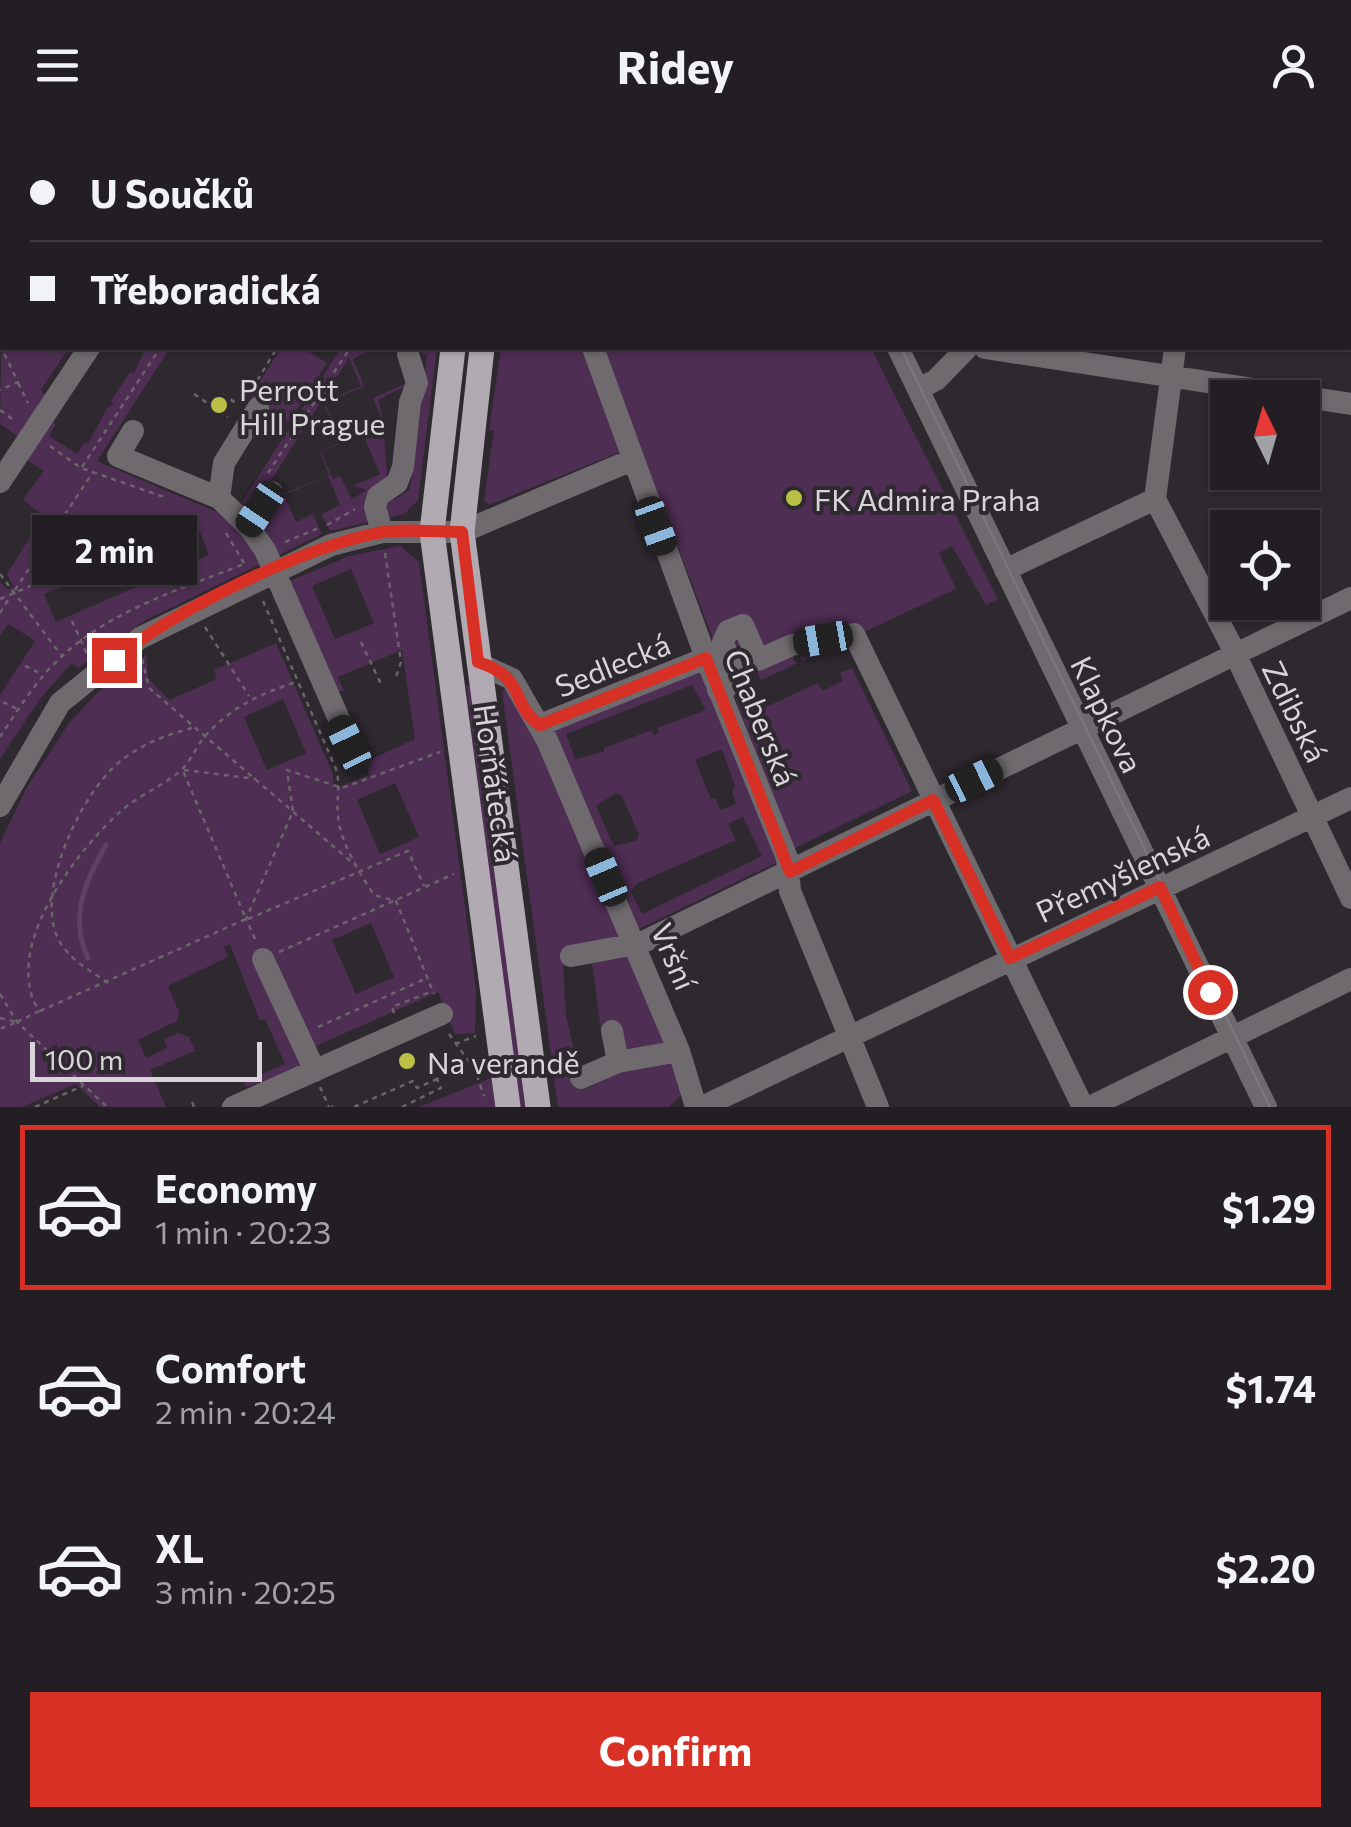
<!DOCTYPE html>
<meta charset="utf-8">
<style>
body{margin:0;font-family:Commissioner,sans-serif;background:#2e2b30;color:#f1f3f6;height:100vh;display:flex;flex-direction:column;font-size:38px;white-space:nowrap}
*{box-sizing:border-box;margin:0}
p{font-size:32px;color:#a2a2a6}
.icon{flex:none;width:55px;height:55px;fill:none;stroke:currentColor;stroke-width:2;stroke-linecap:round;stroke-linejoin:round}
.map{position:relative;height:977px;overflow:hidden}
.panel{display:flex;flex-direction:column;background:#221e23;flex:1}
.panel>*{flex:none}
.guide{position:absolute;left:0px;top:0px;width:1352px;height:220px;box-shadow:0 2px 8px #0004,0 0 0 2px #3f3c41;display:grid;align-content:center;height:220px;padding:0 30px;background:#221e23}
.needle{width:65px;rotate:355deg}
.tools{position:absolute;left:1210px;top:250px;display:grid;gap:20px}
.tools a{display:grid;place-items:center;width:110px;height:110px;border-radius:0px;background:#221e23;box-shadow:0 2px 8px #0004,0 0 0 2px #3f3c41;font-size:50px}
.scale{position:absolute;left:30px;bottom:25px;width:232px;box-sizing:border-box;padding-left:10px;border:5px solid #d9d4d9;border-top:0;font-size:28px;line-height:35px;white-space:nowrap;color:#d9d4d9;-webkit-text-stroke:8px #2e282f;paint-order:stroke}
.end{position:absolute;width:45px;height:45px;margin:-22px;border:12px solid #d93025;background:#fff;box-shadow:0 0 0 5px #fff}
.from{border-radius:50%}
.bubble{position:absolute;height:70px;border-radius:0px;background:#221e23;box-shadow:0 2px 8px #0004,0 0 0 2px #3f3c41;font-size:32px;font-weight:700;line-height:70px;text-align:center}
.car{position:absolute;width:30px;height:60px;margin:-30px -15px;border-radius:12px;box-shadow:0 0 8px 2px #0007;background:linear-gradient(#222 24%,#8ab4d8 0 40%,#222 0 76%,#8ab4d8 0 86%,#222 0)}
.guide b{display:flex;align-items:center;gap:35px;height:95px;font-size:38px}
.guide b+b{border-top:2px solid #3f3c41}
.guide i{width:25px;height:25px;background:#f1f3f6}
ul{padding:18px 0 0;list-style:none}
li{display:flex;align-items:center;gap:30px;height:165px;margin:0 20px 15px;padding:0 10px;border:5px solid transparent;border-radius:0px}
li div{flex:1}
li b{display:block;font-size:38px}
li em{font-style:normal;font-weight:700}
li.selected{border-color:#d93025}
li>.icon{width:90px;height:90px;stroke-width:1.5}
.cta{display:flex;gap:20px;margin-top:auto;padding:20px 30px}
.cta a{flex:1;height:115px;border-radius:0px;background:#d93025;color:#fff;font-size:40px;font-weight:700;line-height:115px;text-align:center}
header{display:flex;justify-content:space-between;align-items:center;height:130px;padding:0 30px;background:#221e23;font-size:45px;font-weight:700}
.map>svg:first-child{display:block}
.green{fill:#4e2e53;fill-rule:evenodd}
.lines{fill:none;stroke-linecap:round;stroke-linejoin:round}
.stream{stroke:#5f4263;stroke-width:5}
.path{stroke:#6b656b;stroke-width:2.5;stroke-dasharray:5 5;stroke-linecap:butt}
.minor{stroke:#6e6a6e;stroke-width:22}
.major{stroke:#b1aab2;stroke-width:25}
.tram{stroke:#7d777d;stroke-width:2.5}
.route{stroke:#d93025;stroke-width:12}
.poi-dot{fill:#bac045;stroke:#2e282f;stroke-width:4}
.labels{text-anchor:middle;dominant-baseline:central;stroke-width:8;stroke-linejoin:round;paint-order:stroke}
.poi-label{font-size:30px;fill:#d9d4d9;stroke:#2e282f;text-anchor:start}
.street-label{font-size:30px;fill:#d9d4d9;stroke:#2e282f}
</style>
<header><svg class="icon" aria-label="menu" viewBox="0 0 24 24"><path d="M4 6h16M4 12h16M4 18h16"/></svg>Ridey<svg class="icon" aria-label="person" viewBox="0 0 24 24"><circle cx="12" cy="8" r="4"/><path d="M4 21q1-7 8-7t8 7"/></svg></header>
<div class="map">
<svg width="1351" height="977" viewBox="0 0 1351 977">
<rect width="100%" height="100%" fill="#2e282f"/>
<path class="green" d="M2,171V218H69L41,260L48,271L23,310L0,294Z
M146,218H170L97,331L226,386H233L341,218H364L366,222L353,229L364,256L325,274L342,313L321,322L333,349L340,346L352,369L367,360L353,356L380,344L363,304L384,295L373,268L407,253L393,218L408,255L378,270C389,303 381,338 394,370L410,359L427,226L415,218H437L418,370L404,384L330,401L321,384L340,375L328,346L284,365L296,392L313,384L322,404L144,491L78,538L72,533L40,569L0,629V565L35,511L9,494L0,505V452L8,460L13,456L7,444L43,386L23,369L44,341L22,327L49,289L56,294L49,306L77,324L85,312L88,314L107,278L114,274L111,271L130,242L134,243ZM349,228L361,256L323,273L341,312L320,322L329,345L283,364L265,360ZM198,397L209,425L56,492L44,464Z
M281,218H303L327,233L289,292L250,267Z
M501,218H582L620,322L489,375L484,371L494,301L489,300Z
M602,218H871L998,469L986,475L952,416L939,423L956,459L802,531L796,518L790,521L796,534L761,550L744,513L731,519L755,582L818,553L822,561L843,551L840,543L852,538L912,661L793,719Z
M400,416L419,432L476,860L475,903L455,904L438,862L309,919L313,931L248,957L243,953L285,934L265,889L260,891L230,814L224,817L228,827L168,856L179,882L177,891L138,910L146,928L167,918L164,909L178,903L189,907L195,921L150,940L166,977H100L76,954L22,977H0V713L26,659L69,593L98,562L146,525L148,548L169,570L217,549L214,540L276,513L333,644L334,659L370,645L365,632L415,609L402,520L338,547L344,561H333L285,453L349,426ZM351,439L374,493L335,509L312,456ZM283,569L306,623L267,640L244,587ZM395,653L419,707L380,724L357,670ZM371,793L394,847L356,864L332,810Z
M700,540L778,732L637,800L551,598ZM692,555L706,580L657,598L659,603L654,605L652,600L604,618V622L575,629L566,604ZM722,619L735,656L732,662L736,674L721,680L715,668L711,669L695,630ZM616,663L622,666L639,705L636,711L614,716L596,676ZM743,687L762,726L642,784L631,761L638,753L736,710L728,694Z
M466,554L472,557L529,977H517Z
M508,559L533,604L668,917L632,922L602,908L592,833L563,836L566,885L583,960L646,930L670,929L683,963L669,977H558L502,561Z
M496,946L500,977H419Z"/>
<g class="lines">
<path class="stream" d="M88,828C69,788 85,751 106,715"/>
<path class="path" d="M337,2L343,0
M450,2H458
M922,2L929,0
M0,46L2,45
M0,117L2,122
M0,203L2,202
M0,215L18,252L0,260
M18,253L28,273
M252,259L277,218
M194,264L228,287
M222,264L236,273
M0,280L15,291
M50,316L81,338L164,367
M82,337L160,218
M268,343L350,218
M327,395L355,379
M226,403L245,435
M285,412L319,398
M385,423L401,532L395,550
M0,444L61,525
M15,460L93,342
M0,469L201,383
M263,471L336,639C341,657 336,668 338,686C340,712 360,744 374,765L396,771L434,864
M0,483L10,467
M72,491L87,524
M205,497L249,566
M361,512L382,556
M142,529L149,558L355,735
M25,536L41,544
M3,572L17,579
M0,607C18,580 36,550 60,528C109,481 183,458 244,434
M184,640L256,649
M248,789L408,721L424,756
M255,809L246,789L293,681L287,640L342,658L440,622
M279,822L454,744
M108,853C91,841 73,832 61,814C31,768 80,666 117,634C141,614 163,606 192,598
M0,864L17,892L107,977
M40,881L246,789L183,641
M394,883L392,877L430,862
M0,888L17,892L0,899
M17,892L39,881C0,819 77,720 122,680C140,665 162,656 179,642C191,632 196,616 206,605C233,576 260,564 296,552
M318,897L425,849
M449,904L475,940L484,966
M455,914L476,906
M320,957L329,977
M192,972L194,977
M35,977L83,956
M331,977H333
M354,977L413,951L417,958L437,949
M402,977L441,958L437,949L470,936"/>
<path class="minor" d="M92,0L93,2
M790,0L791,2
M1000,0L1001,2
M1202,0V2
M365,2L371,0
M607,2L612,0
M962,2L968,0
M1350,56H1351
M0,164L2,163
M593,218L706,528L787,728L790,761L878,977
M898,218L1266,977
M985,218L1351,274
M918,259L936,250L967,218
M133,301L118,326L219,368
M0,352L89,218
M272,362L248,396L265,420L356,628
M1155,369L1229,511L1351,768
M1155,369L1175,218
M248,396L219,368L224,333L258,278
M382,402L375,377L378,366L397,353L403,337L410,272L417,253L408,224
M1005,440L1155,369
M478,533L512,549L547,610L679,921L696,977
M718,560L730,555L734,545L723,512L728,501L743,495L758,530L792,515L854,504L1083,977
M540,595L706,528
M0,676L60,573L140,508L331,415L382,402H462L632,330
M571,826L641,813L1351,468
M263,829L315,941
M612,901L618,932L679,921
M581,948L618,932
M233,977L442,884
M702,977L1351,668
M1090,977L1351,849"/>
<path class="major" d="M480,2V0
M509,2L510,0
M453,218L432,402L508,977
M482,218L462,402L538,977"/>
<path class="tram" d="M786,0L787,2
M901,218L1270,977"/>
</g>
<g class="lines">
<path class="route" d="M114,530C177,478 298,420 377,403C404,398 435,402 462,402L478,532C528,548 509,574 540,595L706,528L790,742L933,670L1010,828L1160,757L1210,862"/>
</g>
<g class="poi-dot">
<circle cx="219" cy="275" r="10"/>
<circle cx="794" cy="368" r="10"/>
<circle cx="407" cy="931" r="10"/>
</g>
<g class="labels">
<g class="poi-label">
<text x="239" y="258">Perrott<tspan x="239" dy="34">Hill Prague</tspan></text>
<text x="814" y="368">FK Admira Praha</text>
<text x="427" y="931">Na verandě</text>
</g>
<g class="street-label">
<text transform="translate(612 534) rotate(-22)">Sedlecká</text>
<text transform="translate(1296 581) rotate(64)">Zdibská</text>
<text transform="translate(1108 584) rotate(64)">Klapkova</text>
<text transform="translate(762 587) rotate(68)">Chaberská</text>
<text transform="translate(497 653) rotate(82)">Horňátecká</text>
<text transform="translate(1122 743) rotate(-25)">Přemyšlenská</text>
<text transform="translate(675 826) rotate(67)">Vršní</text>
</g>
</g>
</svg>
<div class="tools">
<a><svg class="needle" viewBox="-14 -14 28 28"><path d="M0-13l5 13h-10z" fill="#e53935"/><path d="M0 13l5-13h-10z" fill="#a2a2a6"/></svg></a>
<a><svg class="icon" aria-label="locate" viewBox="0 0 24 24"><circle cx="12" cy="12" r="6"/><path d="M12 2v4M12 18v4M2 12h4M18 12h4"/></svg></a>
</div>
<div class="scale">100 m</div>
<i class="end from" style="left:1210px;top:862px"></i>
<i class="end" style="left:114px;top:530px"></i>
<div class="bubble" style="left:32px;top:385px;width:165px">2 min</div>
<i class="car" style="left:260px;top:379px;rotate:214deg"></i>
<i class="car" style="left:656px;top:396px;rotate:160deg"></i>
<i class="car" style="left:823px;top:509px;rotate:260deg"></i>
<i class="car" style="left:349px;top:614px;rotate:334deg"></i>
<i class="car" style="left:974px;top:650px;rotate:64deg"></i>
<i class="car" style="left:606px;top:747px;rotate:337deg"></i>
<div class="guide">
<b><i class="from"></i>U Součků</b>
<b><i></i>Třeboradická</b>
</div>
</div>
<section class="panel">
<ul>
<li class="selected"><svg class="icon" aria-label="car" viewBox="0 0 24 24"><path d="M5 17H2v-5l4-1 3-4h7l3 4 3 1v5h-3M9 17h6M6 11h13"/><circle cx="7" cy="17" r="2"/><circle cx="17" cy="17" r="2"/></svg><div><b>Economy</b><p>1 min · 20:23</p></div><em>$1.29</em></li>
<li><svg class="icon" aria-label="car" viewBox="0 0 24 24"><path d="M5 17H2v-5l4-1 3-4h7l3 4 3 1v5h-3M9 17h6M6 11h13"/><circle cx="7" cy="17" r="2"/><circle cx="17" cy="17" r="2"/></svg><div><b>Comfort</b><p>2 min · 20:24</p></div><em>$1.74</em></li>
<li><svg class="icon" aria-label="car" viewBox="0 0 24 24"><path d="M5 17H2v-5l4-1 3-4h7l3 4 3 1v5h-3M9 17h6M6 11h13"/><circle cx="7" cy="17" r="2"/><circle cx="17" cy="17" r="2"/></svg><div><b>XL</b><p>3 min · 20:25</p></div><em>$2.20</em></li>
</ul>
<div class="cta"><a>Confirm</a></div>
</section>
